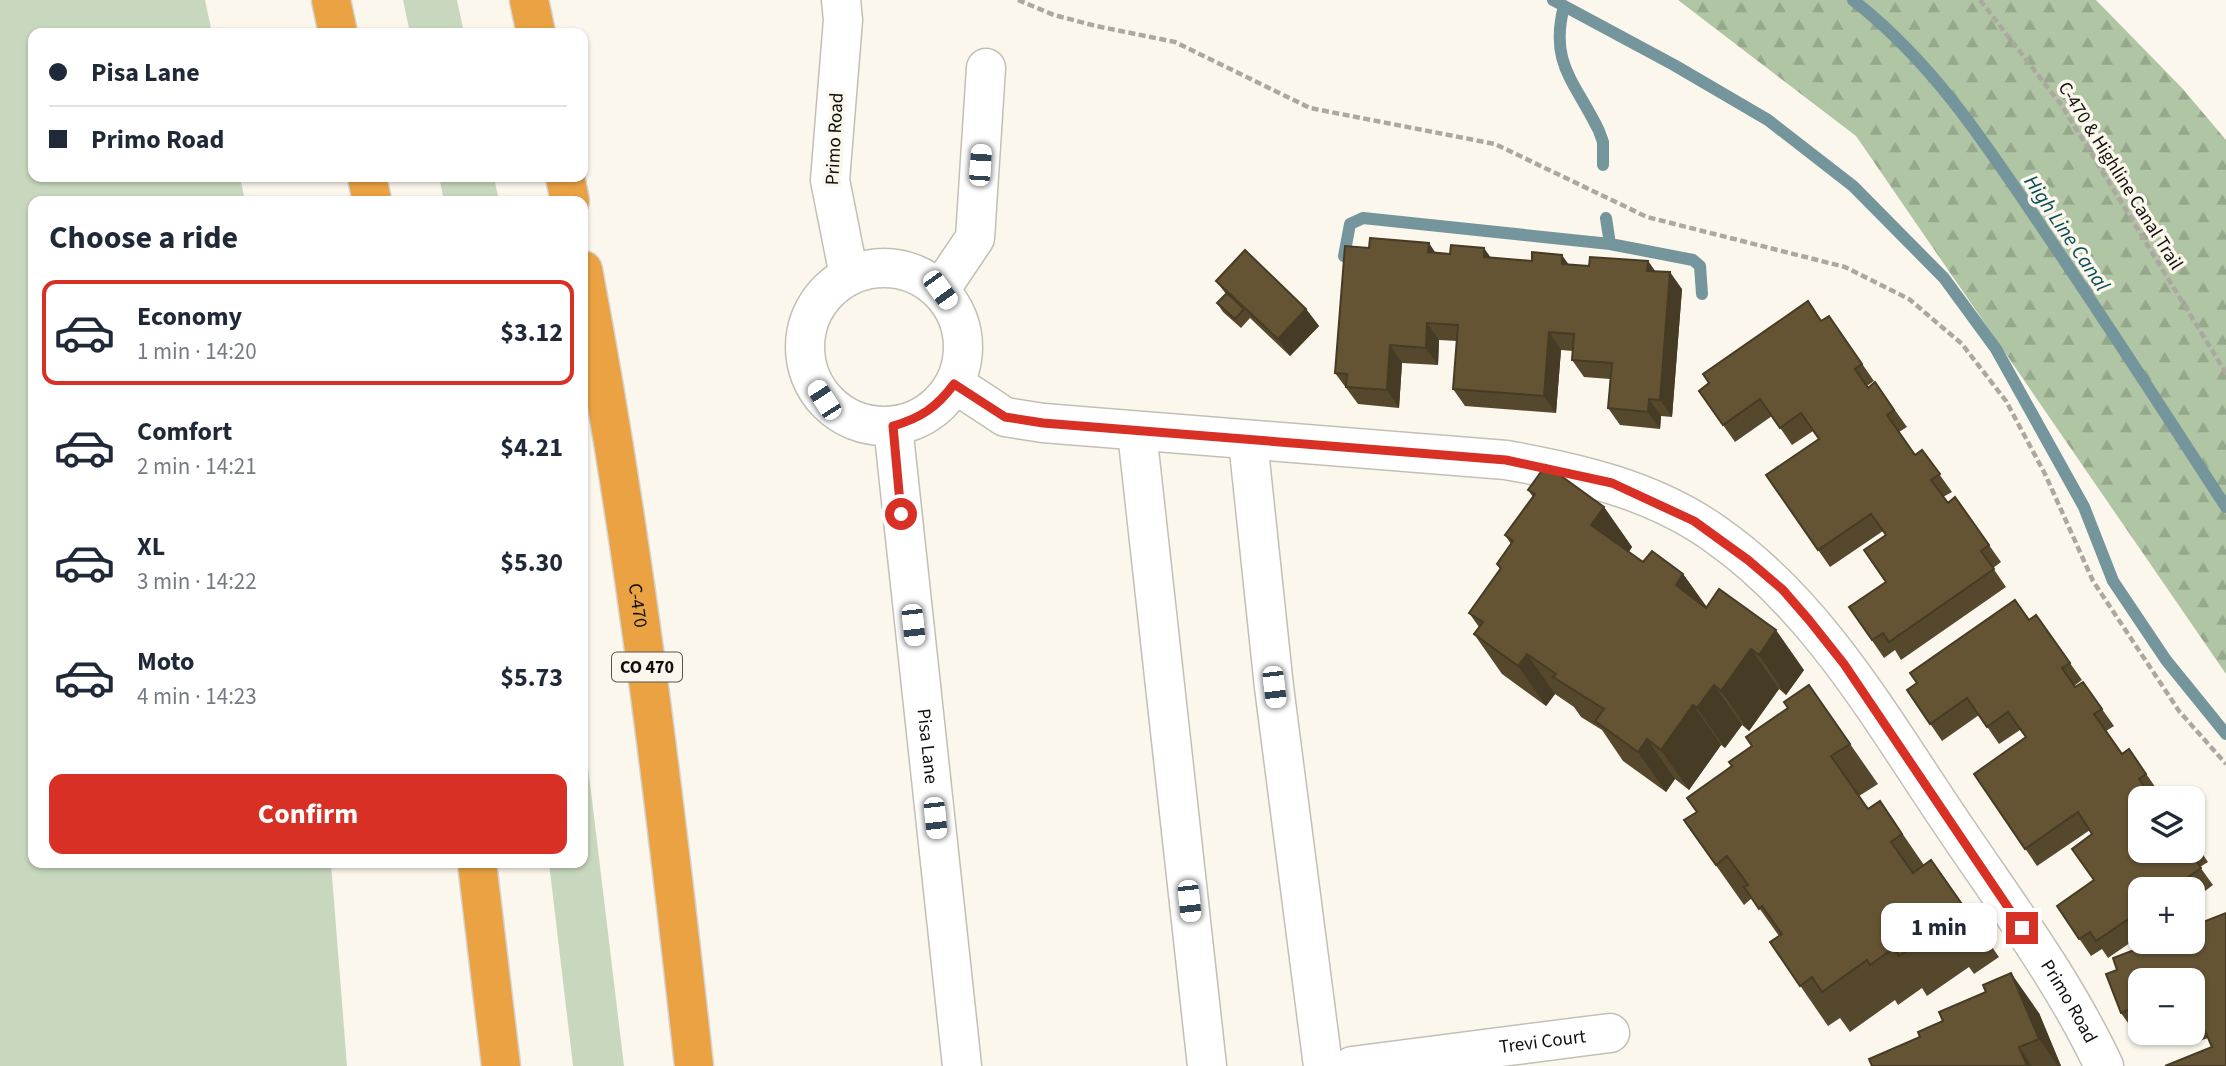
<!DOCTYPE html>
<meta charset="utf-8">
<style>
body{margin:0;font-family:"Source Sans 3",sans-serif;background:#f6f6f7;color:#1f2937;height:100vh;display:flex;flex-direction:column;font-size:26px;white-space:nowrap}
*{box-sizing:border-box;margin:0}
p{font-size:23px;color:#747a83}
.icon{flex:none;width:38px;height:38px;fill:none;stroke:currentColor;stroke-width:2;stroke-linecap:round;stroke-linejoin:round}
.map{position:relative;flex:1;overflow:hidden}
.sheet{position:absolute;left:28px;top:196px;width:560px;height:672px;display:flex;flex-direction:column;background:#fff;border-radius:14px;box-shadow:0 2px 5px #0004}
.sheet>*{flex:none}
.guide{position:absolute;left:28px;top:28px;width:560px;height:154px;border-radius:14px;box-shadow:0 2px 5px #0004;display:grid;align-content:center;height:154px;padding:0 21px;background:#fff}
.fabs{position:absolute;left:2128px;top:786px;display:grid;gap:14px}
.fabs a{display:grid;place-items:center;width:77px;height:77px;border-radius:14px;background:#fff;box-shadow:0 2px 5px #0004;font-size:35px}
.end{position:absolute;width:32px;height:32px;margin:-16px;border:9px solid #d93025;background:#fff;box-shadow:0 0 0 4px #fff}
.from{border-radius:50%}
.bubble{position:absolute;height:49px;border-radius:14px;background:#fff;box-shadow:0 2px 5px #0004;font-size:23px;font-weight:700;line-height:49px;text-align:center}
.car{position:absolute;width:21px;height:42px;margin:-21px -10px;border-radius:9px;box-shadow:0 0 5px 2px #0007;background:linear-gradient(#fff 24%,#345 0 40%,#fff 0 76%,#345 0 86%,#fff 0)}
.guide b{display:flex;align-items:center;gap:24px;height:66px;font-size:26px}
.guide b+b{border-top:2px solid #e0e1e3}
.guide i{width:18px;height:18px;background:#1f2937}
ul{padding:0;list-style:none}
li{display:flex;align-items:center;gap:21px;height:105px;margin:0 14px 10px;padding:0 7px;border:4px solid transparent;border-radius:14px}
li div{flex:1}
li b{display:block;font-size:26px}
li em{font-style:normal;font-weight:700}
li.current{border-color:#d93025}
li>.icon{width:63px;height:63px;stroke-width:1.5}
h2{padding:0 21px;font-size:32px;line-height:84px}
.action{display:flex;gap:14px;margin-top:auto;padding:14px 21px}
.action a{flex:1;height:80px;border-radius:14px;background:#d93025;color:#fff;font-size:28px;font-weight:700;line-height:80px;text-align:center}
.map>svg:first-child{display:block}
.grass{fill:#c8d8be}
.forest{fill:url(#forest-firs)}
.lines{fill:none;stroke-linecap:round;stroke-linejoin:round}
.stream{stroke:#74959c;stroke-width:12}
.minor-casing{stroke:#c4bfb5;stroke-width:41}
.highway-casing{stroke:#d4d4d3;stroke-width:41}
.path{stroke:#aca8a1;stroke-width:4.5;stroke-dasharray:7 3.5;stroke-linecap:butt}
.minor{stroke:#fff;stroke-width:38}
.highway{stroke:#eaa243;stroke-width:38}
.wall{fill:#56482d}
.shaded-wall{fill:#463b24}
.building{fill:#645434;stroke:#463b24;stroke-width:2}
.route{stroke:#d93025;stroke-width:9}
.labels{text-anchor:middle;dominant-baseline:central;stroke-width:7;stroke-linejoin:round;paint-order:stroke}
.shield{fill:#fcf7ed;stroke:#585550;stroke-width:2}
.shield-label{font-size:18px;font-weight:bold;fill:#110f0c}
.street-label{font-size:19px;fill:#110f0c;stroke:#fcf7ed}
.water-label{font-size:21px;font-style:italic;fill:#024c57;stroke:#fcf7ed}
</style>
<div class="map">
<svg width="2226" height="1066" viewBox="0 0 2226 1066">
<defs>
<pattern id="forest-firs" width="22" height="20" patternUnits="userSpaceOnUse" patternTransform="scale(1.75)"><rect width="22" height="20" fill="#b0c5a3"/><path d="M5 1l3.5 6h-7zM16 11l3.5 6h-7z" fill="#96a88b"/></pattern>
</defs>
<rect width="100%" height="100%" fill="#fcf7ed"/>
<path class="grass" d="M0,0H205L212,33H33V177H240L245,201H33V863H331L347,1066H0Z
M403,0H457L464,33H410Z
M439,177H494L499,201H444Z
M583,725L624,1066H573L549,863H583Z"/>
<path class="forest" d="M1678,0H2096L2182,88L2226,140V674L1856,136Z"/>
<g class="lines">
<path class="stream" d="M1553,0L1674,65L1768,120L1853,186L1944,278L1996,349L2084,507L2113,581L2166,660L2226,734
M1853,0C1934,63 1988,147 2045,232C2107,323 2166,415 2226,507
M1564,6C1549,64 1575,81 1599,131L1603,142V165
M1606,218L1610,244
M1344,256L1350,224L1363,218L1610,244L1693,260L1700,266L1702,294"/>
<g class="minor-casing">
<g id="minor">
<path d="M841,0L843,20L830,180L849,276"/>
<circle cx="884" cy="347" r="79"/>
<path d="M940,290L975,238L986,68"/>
<path id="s1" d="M955,384L1005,417L1043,423L1506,460C1579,473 1653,490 1715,534C1820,607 1884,724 1955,828C2007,905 2064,981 2104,1066"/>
<path id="s2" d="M893,426L962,1066"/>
<path d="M1137,432L1207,1066"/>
<path d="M1248,441L1274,687L1323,1066"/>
<path id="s3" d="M1352,1066L1610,1033"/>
</g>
</g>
<g class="highway-casing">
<g id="highway">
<path d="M331,0L338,33"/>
<path d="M529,0L536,33"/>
<path d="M367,177L372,201"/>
<path d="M565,177L570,201"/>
<path id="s4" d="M583,270C633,534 665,800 694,1066"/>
<path d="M477,863L501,1066"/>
</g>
</g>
<path class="path" d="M1018,0L1054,15L1096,26L1175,42L1310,108L1495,144L1647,217L1845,267L1909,299L1962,344L2006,401L2045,474L2093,581L2179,711L2226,764
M1980,0L2062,106L2226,373"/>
<use href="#minor" class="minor"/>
<use href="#highway" class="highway"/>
</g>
<path class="wall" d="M1436,253L1589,266L1648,261L1655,271L1682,289L1672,417L1661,416L1660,429L1620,425L1608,408L1610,379L1584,377L1572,360L1573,351L1561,350L1556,413L1465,406L1453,389L1457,341L1439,340L1438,365L1402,363L1399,408L1358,404L1335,373Z
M1216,281L1306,309L1319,326L1290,356L1250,318L1241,328L1223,312L1217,303L1226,294Z
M1829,316L1874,381L1867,386L1868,388L1875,382L1907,427L1899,432L1915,455L1922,450L1952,492L1943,497L1948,503L1955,497L2001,562L1993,568L2006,587L1901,660L1895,650L1884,658L1849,607L1886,582V535L1883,531L1830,567L1766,475L1819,439L1813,431L1792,445L1772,416L1735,442L1699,391Z
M1528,490L1604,507L1632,547L1629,552L1643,562L1683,574L1707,607L1804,670L1786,695L1779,689L1749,731L1742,725L1725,748L1721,745L1689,790L1675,779L1666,792L1623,761L1602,730L1581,717L1574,707L1555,694L1546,706L1502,674L1474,634L1479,627L1469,613L1500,569L1497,564L1511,544L1505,535L1533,497Z
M2036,615L2082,680L2074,686L2075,687L2083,682L2114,726L2106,731L2122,754L2129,749L2158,791L2151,796L2140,850H2193V840L2208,862L2200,867L2213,885L2193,900V889H2140V936L2108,958L2102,949L2091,956L2057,906L2094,880L2092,834L2090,830L2037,866L1974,774L2026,738L2020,730L1999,744L1979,715L1942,741L1907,690Z
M1809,685L1878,784L1859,796L1868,809L1880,801L1924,865L1931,860L1999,957L1974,974L1969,967L1927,996L1922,988L1898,1005L1895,1000L1850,1032L1840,1018L1828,1026L1770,942L1779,936L1752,898L1744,905L1684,820L1696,812L1732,766L1788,708Z
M2226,913V1066H2165L2212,1047L2208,1038L2188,1045L2179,1032H2193V980H2140V1027L2133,1030L2121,1013L2106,974L2117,970L2113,958L2155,942H2193V926Z
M2039,1013L2061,1066H1872L1920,1037L1943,1021Z"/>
<path class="shaded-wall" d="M1429,243L1441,261L1428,252Z
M1484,248L1496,265L1484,257Z
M1562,255L1574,272L1562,264Z
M1648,261L1660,278L1647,271Z
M1670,272L1682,289L1672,417L1660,400Z
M1306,309L1319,326L1290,356L1278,339Z
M1427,323L1439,340L1438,365L1426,348Z
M1549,332L1561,350L1556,413L1544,396Z
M1390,345L1402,363L1399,408L1387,390Z
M1649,399L1661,416L1660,429L1648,412Z
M1604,507L1632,547L1619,565L1591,525Z
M1683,574L1711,614L1676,585Z
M1776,630L1804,670L1786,695L1759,655Z
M1751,649L1779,689L1749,731L1721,691Z
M1527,654L1555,694L1546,706L1518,666Z
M1714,685L1742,725L1725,748L1697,708Z
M1693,705L1721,745L1689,790L1661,750Z
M1647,739L1675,779L1666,792L1638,752Z
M2011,973L2039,1013L2061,1066H2058L2039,1039Z
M2019,1047L2032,1066H2027Z"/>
<path class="building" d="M1370,238L1429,243L1428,252L1450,254L1451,245L1484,248V257L1532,261V252L1562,255V264L1589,266L1590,257L1648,261L1647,271L1670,272L1660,400L1649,399L1648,412L1608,408L1612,363L1572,360L1574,334L1549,332L1544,396L1453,389L1458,325L1427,323L1426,348L1390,345L1387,390L1346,387L1347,374L1335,373L1345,246L1369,248Z
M1245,250L1306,309L1278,339L1216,281Z
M1227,293L1244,309L1235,319L1217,303Z
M1808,301L1821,321L1829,316L1862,364L1855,369L1868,388L1875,382L1894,410L1887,415L1915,455L1922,450L1940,474L1931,480L1948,503L1955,497L1989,545L1981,551L1994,569L1889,642L1883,633L1872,640L1849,607L1886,582L1864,550L1886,535L1871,514L1818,550L1766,475L1819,439L1801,413L1780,428L1760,399L1723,425L1699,391L1709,383L1703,374Z
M1546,465L1604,507L1591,525L1643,562L1652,551L1683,574L1676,585L1706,608L1719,589L1776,630L1759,655L1751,649L1721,691L1714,685L1697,708L1693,705L1661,750L1647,739L1638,752L1595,721L1604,709L1553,677L1556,674L1527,654L1518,666L1474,634L1483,622L1469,613L1501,568L1497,564L1513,541L1505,535L1535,494L1528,490Z
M2015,600L2029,620L2036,615L2070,663L2062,668L2075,687L2083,682L2102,709L2094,714L2122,754L2129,749L2146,774L2139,779L2152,798H2140V850H2189L2201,868L2171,889H2140V911L2096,941L2090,932L2079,939L2057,906L2094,880L2072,849L2092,834L2078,812L2025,849L1974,774L2026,737L2008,712L1987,727L1967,698L1930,724L1907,690L1917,683L1910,673Z
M1809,685L1850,744L1831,756L1868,809L1880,801L1902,834L1891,842L1913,873L1931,860L1971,917L1946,934L1941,927L1899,956L1894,948L1870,965L1867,960L1822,992L1812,977L1800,986L1770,942L1782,934L1762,906L1759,909L1744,887L1748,885L1727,856L1716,865L1684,820L1697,812L1687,798L1732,766L1729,762L1752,746L1746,737L1788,708L1784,702Z
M2226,913V1066H2165L2212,1047L2200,1019L2193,1022V980H2140V1005L2121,1013L2106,974L2117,970L2113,958L2155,942H2193V926Z
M2011,973L2039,1039L2019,1047L2027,1066H1872L1869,1059L1920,1037L1918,1032L1943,1021L1939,1012L1986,992L1983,985Z"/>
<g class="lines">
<path class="route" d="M901,514L893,426C921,418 937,407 954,384L1005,417L1043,423L1506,460L1612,483L1694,521L1748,560L1783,590L1809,620L1844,664L2022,928"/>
</g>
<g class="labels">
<rect class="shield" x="612" y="652.5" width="70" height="29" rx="5"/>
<g class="shield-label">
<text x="647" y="667">CO 470</text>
</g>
<g class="street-label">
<text transform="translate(835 139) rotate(-87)">Primo Road</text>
<text transform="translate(2120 176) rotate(58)">C-470 &amp; Highline Canal Trail</text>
<text stroke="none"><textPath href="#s4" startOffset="340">C-470</textPath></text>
<text stroke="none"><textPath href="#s2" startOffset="322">Pisa Lane</textPath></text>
<text stroke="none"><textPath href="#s1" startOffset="1376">Primo Road</textPath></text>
<text stroke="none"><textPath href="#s3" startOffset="192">Trevi Court</textPath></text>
</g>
<g class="water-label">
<text transform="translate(2067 233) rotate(56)">High Line Canal</text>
</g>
</g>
</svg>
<div class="fabs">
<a><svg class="icon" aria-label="layers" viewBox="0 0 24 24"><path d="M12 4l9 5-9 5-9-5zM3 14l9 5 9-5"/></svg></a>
<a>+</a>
<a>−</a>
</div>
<i class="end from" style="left:901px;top:514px"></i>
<i class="end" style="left:2022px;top:928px"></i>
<div class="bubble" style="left:1881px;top:903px;width:116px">1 min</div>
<i class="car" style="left:980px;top:165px;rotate:4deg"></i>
<i class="car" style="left:940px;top:290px;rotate:144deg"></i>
<i class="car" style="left:824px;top:400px;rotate:327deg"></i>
<i class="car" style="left:913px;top:625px;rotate:174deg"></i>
<i class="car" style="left:1274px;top:687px;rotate:173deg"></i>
<i class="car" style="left:935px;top:818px;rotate:174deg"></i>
<i class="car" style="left:1189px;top:901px;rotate:174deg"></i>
<div class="guide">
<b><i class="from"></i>Pisa Lane</b>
<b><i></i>Primo Road</b>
</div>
<section class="sheet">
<h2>Choose a ride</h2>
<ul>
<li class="current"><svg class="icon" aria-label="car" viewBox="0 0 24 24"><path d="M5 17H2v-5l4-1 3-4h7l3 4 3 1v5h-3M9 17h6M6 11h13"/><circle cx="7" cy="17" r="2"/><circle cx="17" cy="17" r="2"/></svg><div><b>Economy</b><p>1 min · 14:20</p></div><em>$3.12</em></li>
<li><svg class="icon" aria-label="car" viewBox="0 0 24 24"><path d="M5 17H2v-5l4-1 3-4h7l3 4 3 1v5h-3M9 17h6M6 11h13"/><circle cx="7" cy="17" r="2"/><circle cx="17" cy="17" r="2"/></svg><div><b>Comfort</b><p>2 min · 14:21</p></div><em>$4.21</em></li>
<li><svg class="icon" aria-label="car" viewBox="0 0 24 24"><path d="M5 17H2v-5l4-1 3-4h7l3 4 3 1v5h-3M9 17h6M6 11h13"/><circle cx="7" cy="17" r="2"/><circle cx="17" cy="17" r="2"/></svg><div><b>XL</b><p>3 min · 14:22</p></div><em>$5.30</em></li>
<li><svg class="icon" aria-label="car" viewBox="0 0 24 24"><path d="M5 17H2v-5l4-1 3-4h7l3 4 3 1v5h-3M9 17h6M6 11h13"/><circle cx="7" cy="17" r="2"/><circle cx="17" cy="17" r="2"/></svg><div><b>Moto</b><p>4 min · 14:23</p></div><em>$5.73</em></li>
</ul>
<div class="action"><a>Confirm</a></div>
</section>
</div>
